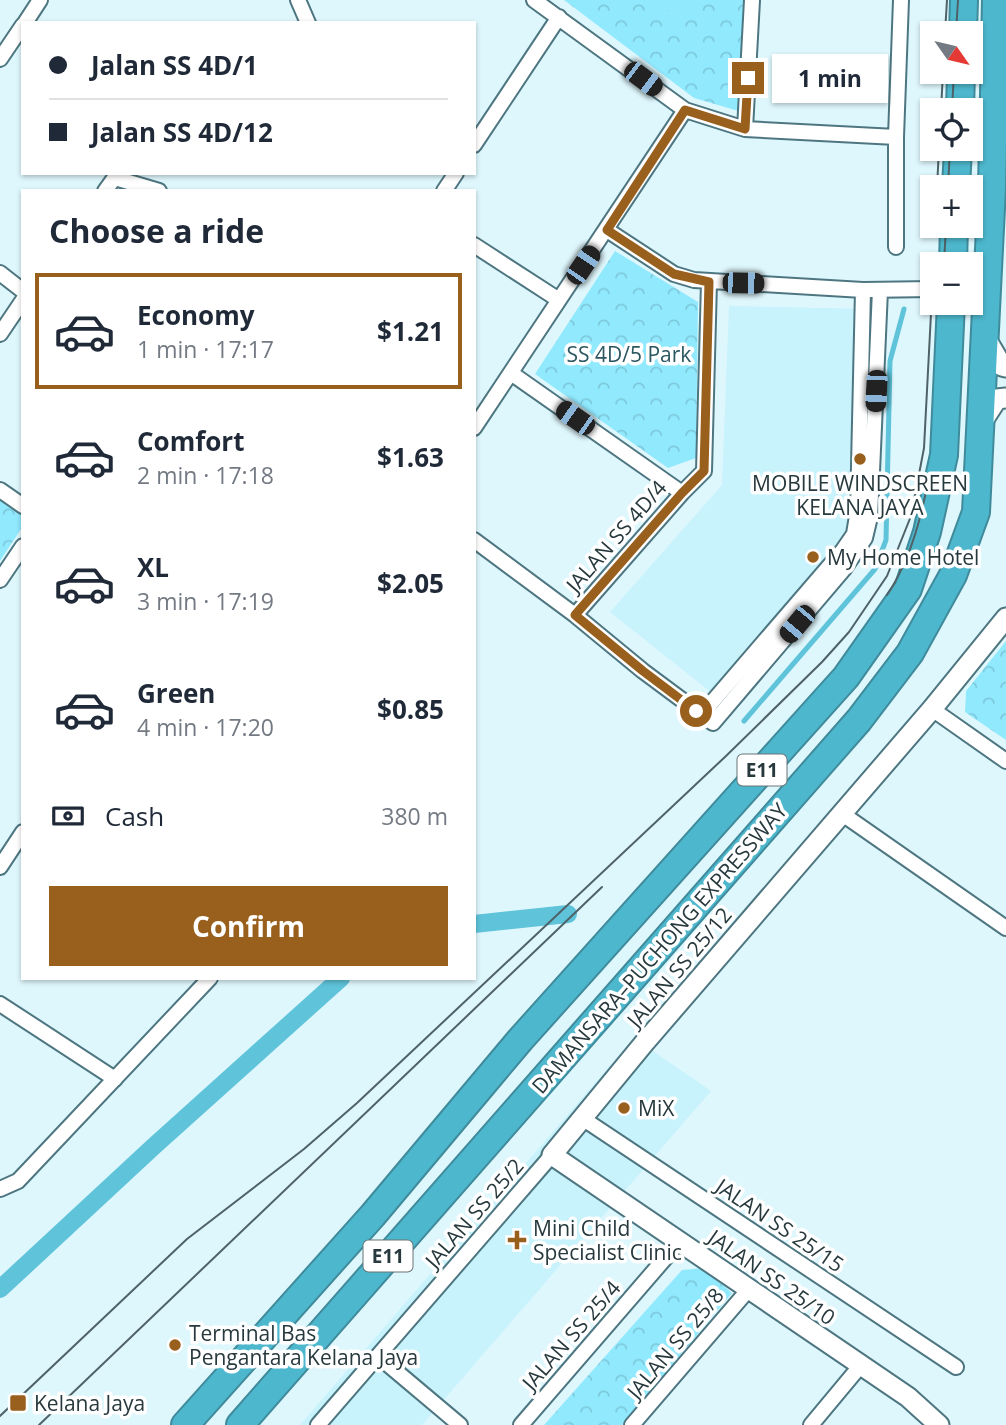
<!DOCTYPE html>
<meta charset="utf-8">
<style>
body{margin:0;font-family:"Open Sans",sans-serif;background:#f6f6f7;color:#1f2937;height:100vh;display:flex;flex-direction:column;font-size:26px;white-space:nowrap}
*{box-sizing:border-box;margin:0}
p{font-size:23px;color:#747a83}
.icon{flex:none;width:38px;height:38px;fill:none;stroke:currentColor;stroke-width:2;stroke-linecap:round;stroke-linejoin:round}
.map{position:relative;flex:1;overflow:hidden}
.drawer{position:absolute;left:21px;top:189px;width:455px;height:791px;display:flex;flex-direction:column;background:#fff;border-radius:0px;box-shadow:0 2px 5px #0004}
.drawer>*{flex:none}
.hud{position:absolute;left:21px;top:21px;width:455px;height:154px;border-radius:0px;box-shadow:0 2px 5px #0004;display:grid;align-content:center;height:154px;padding:0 28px;background:#fff}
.needle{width:46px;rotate:124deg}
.fabs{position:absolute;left:920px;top:21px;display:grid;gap:14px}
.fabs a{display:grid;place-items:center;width:63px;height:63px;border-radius:0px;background:#fff;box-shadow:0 2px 5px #0004;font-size:35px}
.end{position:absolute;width:32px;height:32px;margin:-16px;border:9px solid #995f1d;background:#fff;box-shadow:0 0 0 4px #fff}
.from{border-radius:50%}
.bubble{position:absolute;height:49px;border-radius:0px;background:#fff;box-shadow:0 2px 5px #0004;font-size:23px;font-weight:700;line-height:49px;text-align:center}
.car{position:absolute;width:21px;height:42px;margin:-21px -10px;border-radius:9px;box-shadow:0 0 5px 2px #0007;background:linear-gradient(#222 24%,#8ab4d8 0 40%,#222 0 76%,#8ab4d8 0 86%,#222 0)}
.hud b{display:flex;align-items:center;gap:24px;height:66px;font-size:26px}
.hud b+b{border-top:2px solid #e0e1e3}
.hud i{width:18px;height:18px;background:#1f2937}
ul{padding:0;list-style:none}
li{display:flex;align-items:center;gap:21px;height:116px;margin:0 14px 10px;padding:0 14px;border:4px solid transparent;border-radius:0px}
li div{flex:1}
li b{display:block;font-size:26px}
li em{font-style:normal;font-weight:700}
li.active{border-color:#995f1d}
li>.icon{width:63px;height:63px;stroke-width:1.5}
h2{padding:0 28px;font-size:32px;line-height:84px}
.pay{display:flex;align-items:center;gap:18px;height:77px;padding:0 28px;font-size:26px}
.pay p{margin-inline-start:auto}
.action{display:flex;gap:14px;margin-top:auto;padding:14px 28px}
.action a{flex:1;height:80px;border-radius:0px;background:#995f1d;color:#fff;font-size:28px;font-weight:700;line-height:80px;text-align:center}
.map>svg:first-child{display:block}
.built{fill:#c8f2fc}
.park{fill:url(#park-crowns)}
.pitch{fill:#91e9fe}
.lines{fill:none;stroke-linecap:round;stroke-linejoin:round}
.stream{stroke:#5fc3da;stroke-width:5}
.canal{stroke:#5fc3da;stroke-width:18}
.street-casing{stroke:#4e7680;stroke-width:18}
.secondary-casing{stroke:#4e7680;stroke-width:23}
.highway-casing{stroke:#408b9b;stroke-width:30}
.street{stroke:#fff;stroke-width:14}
.secondary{stroke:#fff;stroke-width:19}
.highway{stroke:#4db7cd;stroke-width:26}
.tram{stroke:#4f6267;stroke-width:2}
.route{stroke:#995f1d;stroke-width:9}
.poi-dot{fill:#995f1d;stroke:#fff;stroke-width:2.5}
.labels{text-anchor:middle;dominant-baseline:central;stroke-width:7;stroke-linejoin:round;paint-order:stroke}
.shield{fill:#fff;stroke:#687477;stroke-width:2}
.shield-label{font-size:19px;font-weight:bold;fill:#27393d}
.park-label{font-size:21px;fill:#2b5761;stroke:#fff}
.poi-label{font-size:21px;fill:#27393d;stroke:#fff;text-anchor:start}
.street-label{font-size:21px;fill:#27393d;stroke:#fff}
</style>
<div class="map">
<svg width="1006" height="1425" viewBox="0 0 1006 1425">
<defs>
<pattern id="park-crowns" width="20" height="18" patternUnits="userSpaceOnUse" patternTransform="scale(1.75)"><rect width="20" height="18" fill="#91e9fe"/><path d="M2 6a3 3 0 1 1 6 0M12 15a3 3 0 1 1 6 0" fill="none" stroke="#7dc9db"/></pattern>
</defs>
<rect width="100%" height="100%" fill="#def7fd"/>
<path class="built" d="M729,306L871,309L862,527L857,541L722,701L610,612L722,485Z
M634,1038L711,1091L422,1425H300Z"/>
<path class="park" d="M564,0H745L742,112L694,98Z
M615,251L698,302L696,458L668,468L535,374Z
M0,498L23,513V526L0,561Z
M1006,641V740L965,712L966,691Z
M703,1268L732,1293L622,1425H544L682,1270Z"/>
<path class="pitch" d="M656,0H694V11L656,10Z"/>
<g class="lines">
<path class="stream" d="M744,721L875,569L886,540L890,361L904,309"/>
<path class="canal" d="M474,924L568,914
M0,1289L153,1147L341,978"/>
<g class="street-casing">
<path id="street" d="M298,0L308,23
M534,0L685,110L745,129L896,137
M25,23L40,0
M0,59L23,25
M745,129L752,0
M474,145L559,17
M115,178L159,191
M105,191L118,173
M444,191L456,173
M607,230L674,274L694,280L863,290L933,289
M474,245L559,300
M896,247V137L901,0
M0,273L23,291
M0,334L23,300
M511,373L682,493
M474,428L685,110
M0,490L23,506
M474,540L575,615L643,671L713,723L844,569L865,538L870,517L880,290
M0,580L23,546
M575,615L682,493L704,471L709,282
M932,709L1006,761
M701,715L843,550L854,534L858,510L863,290
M841,813L1006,928
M0,867L23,832
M0,1004L115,1079
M582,1118L956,1367
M0,1189L18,1181L210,978
M378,1356L460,1425
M318,1425L552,1155
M521,1425L680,1241
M632,1425L749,1289
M811,1425L861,1365"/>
</g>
<g class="secondary-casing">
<path id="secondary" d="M985,337L1002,366L1006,367
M982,422L997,399L1006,398
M939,1425L908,1397L552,1155L645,1042L932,709L1006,618"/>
</g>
<g class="highway-casing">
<path id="highway" d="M963,33L964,0
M960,110L961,72
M956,187L958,149
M953,264L954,226
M185,1425L373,1215L520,1040L846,677L908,589L927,532L944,455L951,303
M240,1425L859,720L910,653L953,575L976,512L992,188L996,0"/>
</g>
<use href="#street" class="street"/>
<use href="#secondary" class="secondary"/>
<use href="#highway" class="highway"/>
<path class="tram" d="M945,33L947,0
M956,33L958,0
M941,110L943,72
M952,110L954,72
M937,187L939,149
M948,187L950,149
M944,264L946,226
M887,595C910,561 921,520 928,481
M0,1416L187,1239L304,1149L357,1103L726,756L822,662L849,632L887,576L911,516L924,448L933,275
M39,1425L602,887"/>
</g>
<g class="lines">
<path class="route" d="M696,711L643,671L575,615L682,493L704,471L709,282L674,274L607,230L685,110L745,129L748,78"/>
</g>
<g class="poi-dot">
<circle cx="860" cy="459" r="7"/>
<circle cx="813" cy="557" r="7"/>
<circle cx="624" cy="1108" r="7"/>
<path d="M513.5 1229.5h7v7h7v7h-7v7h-7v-7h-7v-7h7z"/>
<circle cx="175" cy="1345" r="7"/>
<rect x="9" y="1394" width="18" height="18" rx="3.5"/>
</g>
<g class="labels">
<g class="shield">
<rect x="737.5" y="754.5" width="49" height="31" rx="5"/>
<rect x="363.5" y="1240.5" width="49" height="31" rx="5"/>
</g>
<g class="shield-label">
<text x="762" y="770">E11</text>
<text x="388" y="1256">E11</text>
</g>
<g class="park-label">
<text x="629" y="354">SS 4D/5 Park</text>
</g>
<g class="poi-label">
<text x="860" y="483" text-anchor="middle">MOBILE WINDSCREEN<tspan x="860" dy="24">KELANA JAYA</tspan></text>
<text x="827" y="557">My Home Hotel</text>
<text x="638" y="1108">MiX</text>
<text x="533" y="1228">Mini Child<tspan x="533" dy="24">Specialist Clinic</tspan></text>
<text x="189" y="1333">Terminal Bas<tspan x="189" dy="24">Pengantara Kelana Jaya</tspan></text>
<text x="34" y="1403">Kelana Jaya</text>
</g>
<g class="street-label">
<text transform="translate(616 536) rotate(-49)">JALAN SS 4D/4</text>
<text transform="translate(659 948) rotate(-49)">DAMANSARA–PUCHONG EXPRESSWAY</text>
<text transform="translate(679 967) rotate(-50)">JALAN SS 25/12</text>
<text transform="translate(474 1213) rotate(-49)">JALAN SS 25/2</text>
<text transform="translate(780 1225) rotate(34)">JALAN SS 25/15</text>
<text transform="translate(772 1277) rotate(35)">JALAN SS 25/10</text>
<text transform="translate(571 1335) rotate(-49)">JALAN SS 25/4</text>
<text transform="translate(675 1343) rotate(-50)">JALAN SS 25/8</text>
</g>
</g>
</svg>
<div class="fabs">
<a><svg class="needle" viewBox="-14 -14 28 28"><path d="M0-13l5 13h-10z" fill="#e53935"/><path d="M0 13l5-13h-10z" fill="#747a83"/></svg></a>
<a><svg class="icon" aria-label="locate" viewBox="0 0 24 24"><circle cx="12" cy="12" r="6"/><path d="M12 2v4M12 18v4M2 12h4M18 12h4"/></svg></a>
<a>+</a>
<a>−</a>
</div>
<i class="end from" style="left:696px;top:711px"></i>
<i class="end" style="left:748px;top:78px"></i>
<div class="bubble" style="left:772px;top:54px;width:116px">1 min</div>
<i class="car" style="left:643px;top:79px;rotate:127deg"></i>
<i class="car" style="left:583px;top:265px;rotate:34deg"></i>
<i class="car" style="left:743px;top:283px;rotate:91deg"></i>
<i class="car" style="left:876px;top:391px;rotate:183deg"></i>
<i class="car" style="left:575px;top:418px;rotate:305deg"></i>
<i class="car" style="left:797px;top:624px;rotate:220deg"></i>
<div class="hud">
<b><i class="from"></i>Jalan SS 4D/1</b>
<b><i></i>Jalan SS 4D/12</b>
</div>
<section class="drawer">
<h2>Choose a ride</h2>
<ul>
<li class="active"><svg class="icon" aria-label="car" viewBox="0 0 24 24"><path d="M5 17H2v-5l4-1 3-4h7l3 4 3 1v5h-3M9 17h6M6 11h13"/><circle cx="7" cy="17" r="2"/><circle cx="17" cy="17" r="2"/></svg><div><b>Economy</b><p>1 min · 17:17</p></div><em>$1.21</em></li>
<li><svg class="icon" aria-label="car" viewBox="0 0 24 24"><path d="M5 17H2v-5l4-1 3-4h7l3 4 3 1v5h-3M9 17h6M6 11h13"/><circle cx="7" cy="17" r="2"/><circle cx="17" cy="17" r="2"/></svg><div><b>Comfort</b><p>2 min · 17:18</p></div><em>$1.63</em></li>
<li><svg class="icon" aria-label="car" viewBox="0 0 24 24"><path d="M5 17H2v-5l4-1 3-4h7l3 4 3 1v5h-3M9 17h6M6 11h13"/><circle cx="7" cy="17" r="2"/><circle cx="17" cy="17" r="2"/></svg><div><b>XL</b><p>3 min · 17:19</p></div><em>$2.05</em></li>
<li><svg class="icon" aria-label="car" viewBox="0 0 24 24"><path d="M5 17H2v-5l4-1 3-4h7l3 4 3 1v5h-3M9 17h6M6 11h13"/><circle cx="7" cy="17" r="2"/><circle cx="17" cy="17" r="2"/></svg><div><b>Green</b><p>4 min · 17:20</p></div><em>$0.85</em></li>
</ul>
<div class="pay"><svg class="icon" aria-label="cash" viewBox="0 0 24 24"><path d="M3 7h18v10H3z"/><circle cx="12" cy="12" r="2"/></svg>Cash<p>380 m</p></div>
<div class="action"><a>Confirm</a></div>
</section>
</div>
